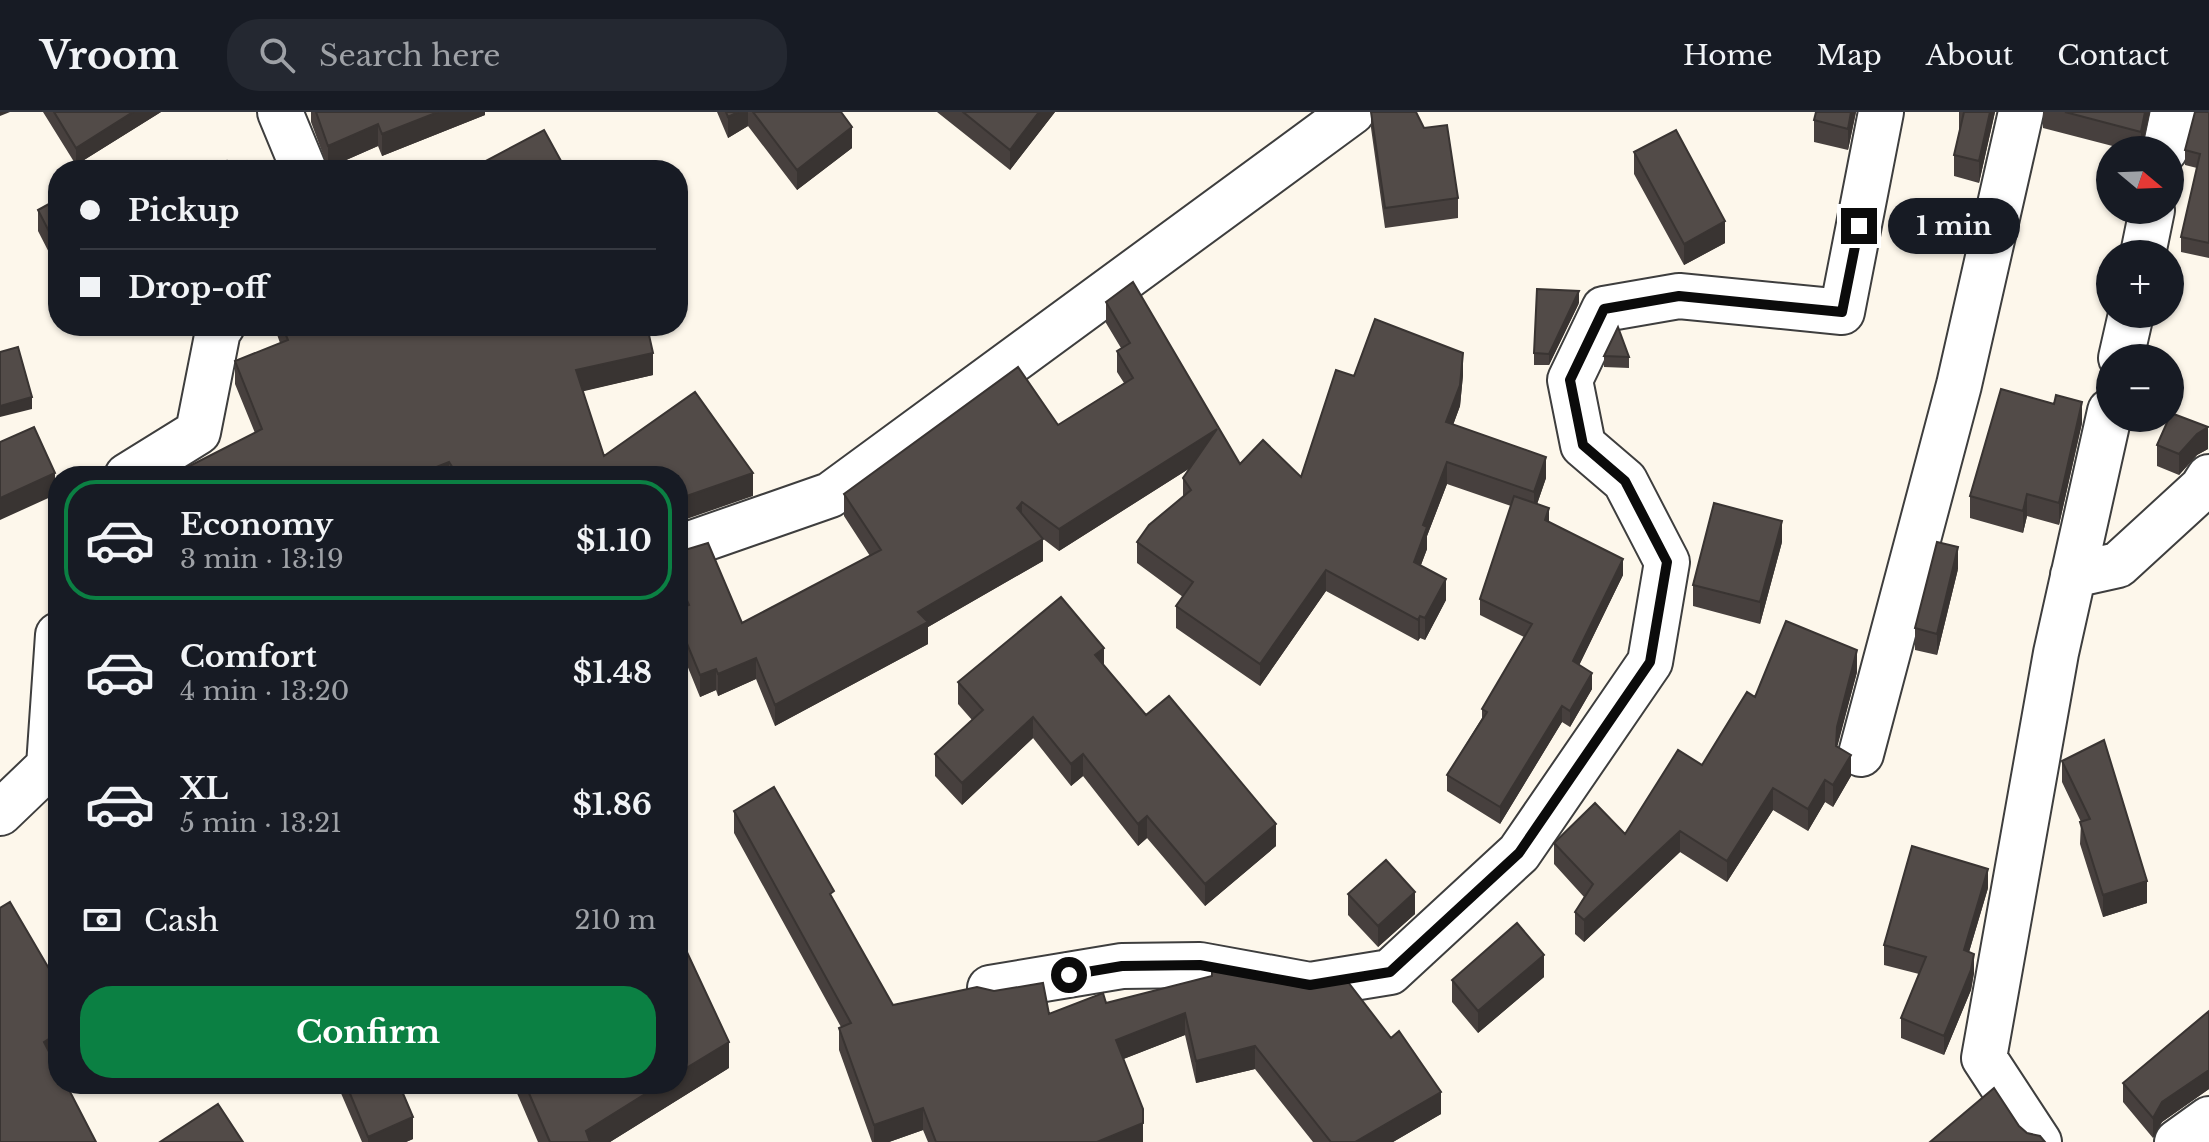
<!DOCTYPE html>
<meta charset="utf-8">
<style>
body{margin:0;font-family:"Libre Baskerville",serif;background:#242831;color:#f1f3f6;height:100vh;display:flex;flex-direction:column;font-size:30px;white-space:nowrap}
*{box-sizing:border-box;margin:0}
p{font-size:26px;color:#9ea1a6}
.icon{flex:none;width:44px;height:44px;fill:none;stroke:currentColor;stroke-width:2;stroke-linecap:round;stroke-linejoin:round}
.map{position:relative;flex:1;overflow:hidden}
.panel{position:absolute;left:48px;top:354px;width:640px;height:628px;display:flex;flex-direction:column;background:#171b24;border-radius:32px;box-shadow:0 2px 6px #0004}
.panel>*{flex:none}
.banner{position:absolute;left:48px;top:48px;width:640px;height:176px;border-radius:32px;box-shadow:0 2px 6px #0004;display:grid;align-content:center;height:176px;padding:0 32px;background:#171b24}
.needle{width:52px;rotate:109deg}
.controls{position:absolute;left:2096px;top:24px;display:grid;gap:16px}
.controls a{display:grid;place-items:center;width:88px;height:88px;border-radius:50%;background:#171b24;box-shadow:0 2px 6px #0004;font-size:40px}
.end{position:absolute;width:36px;height:36px;margin:-18px;border:10px solid #0b0b0b;background:#fff;box-shadow:0 0 0 4px #fff}
.from{border-radius:50%}
.bubble{position:absolute;height:56px;border-radius:28px;background:#171b24;box-shadow:0 2px 6px #0004;font-size:26px;font-weight:700;line-height:56px;text-align:center}
.banner b{display:flex;align-items:center;gap:28px;height:76px;font-size:30px}
.banner b+b{border-top:2px solid #363941}
.banner i{width:20px;height:20px;background:#f1f3f6}
ul{padding:14px 0 0;list-style:none}
li{display:flex;align-items:center;gap:24px;height:120px;margin:0 16px 12px;padding:0 16px;border:4px solid transparent;border-radius:32px}
li div{flex:1}
li b{display:block;font-size:30px}
li em{font-style:normal;font-weight:700}
li.current{border-color:#0b8043}
li>.icon{width:72px;height:72px;stroke-width:1.5}
.pay{display:flex;align-items:center;gap:20px;height:88px;padding:0 32px;font-size:30px}
.pay p{margin-inline-start:auto}
.cta{display:flex;gap:16px;margin-top:auto;padding:16px 32px}
.cta a{flex:1;height:92px;border-radius:32px;background:#0b8043;color:#fff;font-size:32px;font-weight:700;line-height:92px;text-align:center}
header{display:flex;align-items:center;gap:48px;box-sizing:border-box;height:112px;padding:0 40px;background:#171b24;border-bottom:2px solid #363941}
header strong{font-size:38px}
nav{display:flex;gap:44px;margin-inline-start:auto;font-size:28px}
.search{width:560px;height:72px;background:#242831;display:flex;align-items:center;gap:20px;box-sizing:border-box;padding:0 28px;border-radius:32px;color:#9ea1a6;font-size:30px}
.map>svg:first-child{display:block}
.lines{fill:none;stroke-linecap:round;stroke-linejoin:round}
.street-casing{stroke:#3e3e3e;stroke-width:48}
.street{stroke:#fff;stroke-width:44}
.wall{fill:#47403e}
.shaded-wall{fill:#393432}
.building{fill:#524b48;stroke:#393432;stroke-width:2}
.route{stroke:#0b0b0b;stroke-width:10}
</style>
<header>
<strong>Vroom</strong>
<div class="search"><svg class="icon" aria-label="search" viewBox="0 0 24 24"><circle cx="10" cy="10" r="6"/><path d="M15 15l6 6"/></svg>Search here</div>
<nav><a>Home</a><a>Map</a><a>About</a><a>Contact</a></nav>
</header>
<div class="map">
<svg width="2209" height="1030" viewBox="0 0 2209 1030">
<rect width="100%" height="100%" fill="#fdf7eb"/>
<g class="lines">
<g class="street-casing">
<path id="street" d="M280,0L304,58
M2165,38L2173,0
M2143,142L2152,98
M2121,246L2131,202
M127,364L198,320L218,219L222,214
M678,436L830,383L1352,0
M2073,463L2118,453L2202,376L2209,365
M1861,642L1959,273L2021,0
M0,701L49,654L58,523
M990,876L1122,854L1200,853L1310,873L1390,860L1519,741L1650,550L1667,450L1625,369L1583,333L1570,268L1604,197L1679,184L1842,200L1881,0
M2039,1030L1984,946L2056,541L2110,299
M2177,1030L2209,1007"/>
</g>
<use href="#street" class="street"/>
</g>
<path class="wall" d="M43,0H161L76,53Z
M311,0H485V3L382,44L378,34L328,56L311,10Z
M717,0H841L852,36L797,78L748,14L728,26Z
M937,0H1055L1010,58Z
M1371,0H1416L1458,86V106L1385,116L1371,16Z
M1856,0L1848,38L1814,30V8Z
M1959,0H1995L1979,71L1954,64V43L1959,20Z
M2043,0H2150L2142,38H2128L2043,16Z
M2209,0V146L2181,140V125L2197,56L2185,53V38Z
M1634,40L1725,131L1684,153L1634,62Z
M58,87V158L38,119V98Z
M1106,190L1240,352L1301,365L1354,264L1463,263L1460,294L1453,313L1546,366L1537,392L1549,411L1623,463L1579,553L1592,577L1570,615L1562,610L1500,712L1447,679V663L1482,606V597L1524,525L1480,503V487L1511,394L1447,372L1427,424V437L1421,453L1446,488L1425,528L1420,526L1418,529L1326,479L1260,574L1176,516V494L1183,485L1137,451V430L1183,385V366L1190,356L1059,439L1042,426L1043,449L928,515V532L775,614L756,567L718,584L716,578L700,585L678,531V497L681,496L678,489V437L742,511L870,444L844,404V382L1058,313L1124,271L1117,260V239L1121,236L1106,211Z
M1579,191L1549,253H1534V241Z
M274,214H647L653,263L582,279L604,344L753,384L678,364H171L255,321L235,272V249L280,231Z
M1604,244L1629,245V256L1604,255Z
M2082,311L2059,413L2027,404L2023,421L1970,406V384Z
M2157,333L2208,337L2197,343L2179,363L2157,354Z
M1782,430L1760,512L1693,494V473Z
M1958,457L1937,543L1915,538V516Z
M1104,553L1146,603L1276,734L1205,794L1147,726L1138,734L1083,664L1071,674L1033,626L962,693L935,664V642L972,608L958,592V570Z
M1857,560L1837,634L1851,664L1833,695L1825,690L1808,719L1773,698L1727,770L1680,740L1584,830L1575,822V800L1584,785L1554,752V731L1625,722L1702,653L1755,585Z
M2062,649L2147,791L2103,805L2080,732L2081,710L2062,670Z
M734,699L834,789L893,893L1049,902L1106,891L1212,864V858L1441,1002L1393,1030H1313L1255,957L1196,971L1185,923L1123,947L1143,1030H928L923,1018L889,1030H872L839,938V916L841,915L734,721Z
M1988,776L1969,840L1974,861L1971,878L1944,943L1901,926V906L1919,862L1884,853V833Z
M1348,782L1415,802L1378,835L1348,803Z
M1544,865L1478,921L1452,890V868Z
M2209,899V977L2162,1010L2153,1026L2123,990V971Z
M729,956L610,1030H538L513,972H678Z
M337,972H399L413,1027L406,1030H362Z"/>
<path class="shaded-wall" d="M0,0H10L0,4Z
M133,0H161L76,53V36Z
M438,0H485V3L382,44V22Z
M738,0H748V14L728,26V5Z
M1039,0H1055L1010,58V38Z
M1851,0H1856L1848,38V17Z
M1990,0H1995L1979,71V49Z
M2145,0H2150L2141,38V20Z
M378,12V34L328,56V34Z
M852,15V36L797,78V58Z
M1725,109V131L1684,153V132Z
M1579,179V191L1549,253V242Z
M653,241V263L576,281V258Z
M1463,241V263L1460,294L1446,332V310Z
M32,285V297L0,305V294Z
M2082,290V311L2059,413V391Z
M2208,315V337L2197,343L2179,363V342L2197,322Z
M1217,317V339L1059,439V417Z
M1546,345V366L1534,401V380Z
M449,350V364H414Z
M1447,350V372L1427,424V437L1414,471V450L1423,413Z
M55,361V383L0,408V386Z
M753,361V384L678,410V387Z
M2027,382V404L2023,421V399Z
M1022,390V412L1017,396Z
M1549,396V413L1545,408Z
M1782,409V430L1760,512V490Z
M1043,427V449L928,515V532L775,614V593L918,500Z
M1958,435V457L1937,543V522Z
M1623,447V463L1573,566V549Z
M1326,458V479L1260,574V552Z
M1446,467V488L1425,528V506Z
M1420,504V526L1418,529V508Z
M1104,536V558L1095,543Z
M1857,538V560L1837,636L1836,655L1837,615Z
M756,546V567L718,584V562Z
M716,557V578L700,585V563Z
M1592,561V577L1570,615V599Z
M1562,594V610L1500,712V695Z
M1033,605V626L962,693V671Z
M1083,642V664L1071,674V652Z
M1851,643V664L1833,695V673Z
M1825,668V690L1808,719V697Z
M1773,676V698L1727,770V749Z
M1147,704V726L1138,734V712Z
M1276,712V734L1205,794V772Z
M1680,719V740L1584,830V808Z
M1988,757V776L1964,857V838Z
M2147,769V791L2103,805V783Z
M1415,780V802L1378,835V814Z
M1974,842V861L1971,878L1944,943V924Z
M1544,843V865L1478,921V899Z
M1185,901V923L1116,950V928Z
M58,921V946L44,954V930Z
M729,930V956L610,1030H586V1019L661,972H678V961Z
M1255,934V957L1196,971V949Z
M2209,958V977L2162,1010L2153,1026V1006L2162,990Z
M1441,980V1002L1393,1030H1355Z
M923,996V1018L889,1030H874V1013Z
M413,1005V1027L406,1030H368V1025Z
M1143,1011V1030H1097Z"/>
<path class="building" d="M54,0H133L76,36Z
M316,0H438L382,22L378,12L328,34Z
M726,0H738L728,5Z
M753,0H841L852,15L797,58Z
M963,0H1039L1010,38Z
M1371,0H1416L1424,16L1447,13L1458,86L1385,96Z
M1816,0H1851L1848,17L1814,8Z
M1964,0H1990L1979,49L1954,43Z
M2065,0H2145L2141,20Z
M2195,0H2209V131L2181,125L2200,42L2185,38Z
M544,18L566,58H469Z
M1676,18L1725,109L1684,132L1634,40Z
M227,49L235,58H217Z
M58,87V137L38,98Z
M1133,170L1240,352L1263,328L1301,365L1336,258L1354,264L1375,207L1463,241L1460,273L1446,310L1546,345L1534,380L1447,350L1423,413L1427,415L1414,450L1446,467L1425,506L1420,504L1418,508L1326,458L1260,552L1176,494L1193,470L1137,430L1149,413L1191,378L1183,366L1217,317L1059,417L1022,390L1017,396L1043,427L918,500L928,510L775,593L756,546L718,562L716,557L700,563L678,510V497L689,493L678,468V437L685,438L708,431L742,511L881,438L844,382L1018,255L1058,313L1133,266L1117,239L1130,231L1106,190Z
M1537,177L1579,179L1549,242L1534,241Z
M282,214H647L653,241L576,258L604,344L695,280L753,361L678,387V364H458L449,350L414,364H170L262,317L235,249L288,228Z
M1618,215L1629,245L1604,244Z
M18,235L32,285L0,294V240Z
M2001,277L2054,292L2056,283L2082,290L2059,391L2027,382L2023,399L1970,384Z
M2171,301L2208,315L2197,322L2179,342L2157,333L2169,306H2170Z
M34,315L55,361L0,386V330Z
M1514,384L1549,396L1545,408L1623,447L1573,549L1592,561L1570,599L1562,594L1500,695L1447,663L1487,600L1482,597L1532,512L1480,487Z
M1714,391L1782,409L1760,490L1693,473Z
M1937,430L1958,435L1937,522L1915,516Z
M1061,485L1104,536L1095,543L1146,603L1169,584L1276,712L1205,772L1147,704L1138,712L1083,642L1071,652L1033,605L962,671L935,642L983,598L958,570Z
M1786,509L1857,538L1837,615L1836,634L1851,643L1833,673L1825,668L1808,697L1773,676L1727,749L1680,719L1584,808L1575,800L1593,772L1554,731L1595,691L1625,722L1678,638L1702,653L1747,580L1755,585Z
M2104,628L2147,769L2103,783L2080,710L2090,707L2062,649Z
M774,675L834,779L830,782L893,893L977,875L994,879L1043,871L1049,902L1103,881L1106,891L1212,864V858L1306,876L1348,870L1391,926L1399,919L1441,980L1355,1030H1331L1255,934L1196,949L1185,901L1116,928L1143,997V1011L1097,1030H936L923,996L874,1013L839,916L851,911L734,699Z
M1912,734L1988,757L1964,838L1974,842L1971,858L1944,924L1901,906L1926,845L1884,833Z
M1386,748L1415,780L1378,814L1348,782Z
M10,790L58,872V921L44,930L58,957V972H66L96,1030H0V796Z
M1517,811L1544,843L1478,899L1452,868Z
M678,821L729,930L678,961Z
M2209,899V958L2162,990L2153,1006L2123,971Z
M346,972H399L413,1005L368,1025Z
M525,972H661L586,1019L590,1030H550Z
M1994,976L2019,1014L2027,1021L2040,1024L2045,1030H1930Z
M218,992L243,1030H160Z"/>
<g class="lines">
<path class="route" d="M1069,863L1122,854L1200,853L1310,873L1390,860L1519,741L1650,550L1667,450L1625,369L1583,333L1570,268L1604,197L1679,184L1842,200L1859,114"/>
</g>
</svg>
<div class="controls">
<a><svg class="needle" viewBox="-14 -14 28 28"><path d="M0-13l5 13h-10z" fill="#e53935"/><path d="M0 13l5-13h-10z" fill="#9ea1a6"/></svg></a>
<a>+</a>
<a>−</a>
</div>
<i class="end from" style="left:1069px;top:863px"></i>
<i class="end" style="left:1859px;top:114px"></i>
<div class="bubble" style="left:1888px;top:86px;width:132px">1 min</div>
<div class="banner">
<b><i class="from"></i>Pickup</b>
<b><i></i>Drop-off</b>
</div>
<section class="panel">
<ul>
<li class="current"><svg class="icon" aria-label="car" viewBox="0 0 24 24"><path d="M5 17H2v-5l4-1 3-4h7l3 4 3 1v5h-3M9 17h6M6 11h13"/><circle cx="7" cy="17" r="2"/><circle cx="17" cy="17" r="2"/></svg><div><b>Economy</b><p>3 min · 13:19</p></div><em>$1.10</em></li>
<li><svg class="icon" aria-label="car" viewBox="0 0 24 24"><path d="M5 17H2v-5l4-1 3-4h7l3 4 3 1v5h-3M9 17h6M6 11h13"/><circle cx="7" cy="17" r="2"/><circle cx="17" cy="17" r="2"/></svg><div><b>Comfort</b><p>4 min · 13:20</p></div><em>$1.48</em></li>
<li><svg class="icon" aria-label="car" viewBox="0 0 24 24"><path d="M5 17H2v-5l4-1 3-4h7l3 4 3 1v5h-3M9 17h6M6 11h13"/><circle cx="7" cy="17" r="2"/><circle cx="17" cy="17" r="2"/></svg><div><b>XL</b><p>5 min · 13:21</p></div><em>$1.86</em></li>
</ul>
<div class="pay"><svg class="icon" aria-label="cash" viewBox="0 0 24 24"><path d="M3 7h18v10H3z"/><circle cx="12" cy="12" r="2"/></svg>Cash<p>210 m</p></div>
<div class="cta"><a>Confirm</a></div>
</section>
</div>
